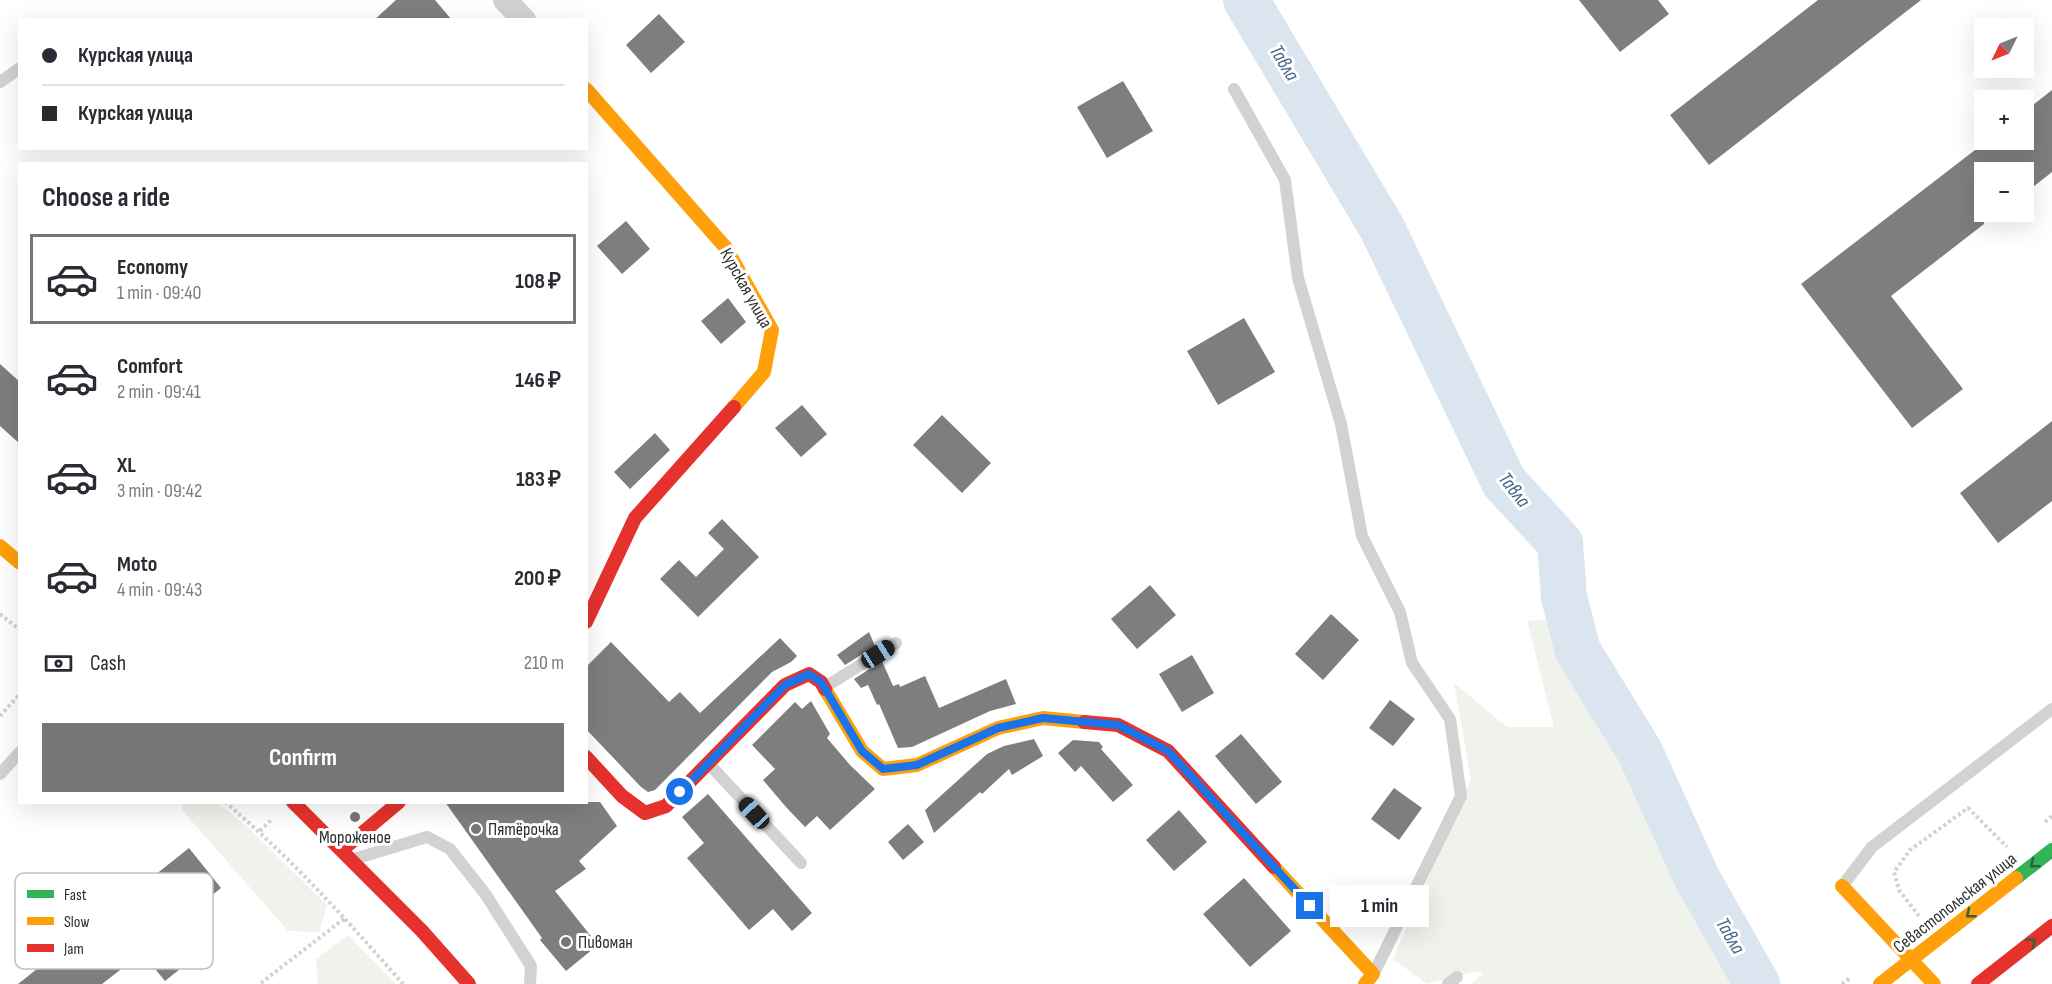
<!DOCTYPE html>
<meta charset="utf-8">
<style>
body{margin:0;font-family:"Sofia Sans Condensed",sans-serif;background:#f2f2f3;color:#2b2b33;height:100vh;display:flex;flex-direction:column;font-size:22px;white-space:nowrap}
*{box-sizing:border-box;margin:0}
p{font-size:20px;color:#7c7c81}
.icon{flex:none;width:33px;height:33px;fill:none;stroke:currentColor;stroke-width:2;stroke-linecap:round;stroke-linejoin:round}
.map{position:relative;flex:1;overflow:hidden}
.drawer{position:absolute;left:18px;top:162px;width:570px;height:642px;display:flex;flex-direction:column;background:#fff;border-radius:0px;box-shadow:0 6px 24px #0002}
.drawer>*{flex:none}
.banner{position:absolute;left:18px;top:18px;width:570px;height:132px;border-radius:0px;box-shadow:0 6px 24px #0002;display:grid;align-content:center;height:132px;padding:0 24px;background:#fff}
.needle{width:39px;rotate:227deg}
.buttons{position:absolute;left:1974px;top:18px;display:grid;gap:12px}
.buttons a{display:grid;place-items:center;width:60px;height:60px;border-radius:0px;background:#fff;box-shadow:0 6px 24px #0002;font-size:30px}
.end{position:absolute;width:27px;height:27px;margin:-14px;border:8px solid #1a73e8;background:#fff;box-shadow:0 0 0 3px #fff}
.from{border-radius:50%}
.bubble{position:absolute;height:42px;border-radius:0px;background:#fff;box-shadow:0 6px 24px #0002;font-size:20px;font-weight:700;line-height:42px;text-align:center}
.car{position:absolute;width:18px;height:36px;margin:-18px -9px;border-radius:8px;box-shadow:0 0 4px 2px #0007;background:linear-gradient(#222 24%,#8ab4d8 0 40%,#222 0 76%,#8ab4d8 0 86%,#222 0)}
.banner b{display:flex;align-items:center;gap:21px;height:57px;font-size:22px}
.banner b+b{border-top:2px solid #e1e1e2}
.banner i{width:15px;height:15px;background:#2b2b33}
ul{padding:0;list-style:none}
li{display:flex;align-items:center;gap:18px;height:90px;margin:0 12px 9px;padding:0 12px;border:3px solid transparent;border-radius:0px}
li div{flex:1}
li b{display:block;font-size:22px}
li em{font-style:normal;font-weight:700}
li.active{border-color:#767676}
li>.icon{width:54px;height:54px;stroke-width:1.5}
h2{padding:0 24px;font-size:27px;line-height:72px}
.pay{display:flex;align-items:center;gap:15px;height:66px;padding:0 24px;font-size:22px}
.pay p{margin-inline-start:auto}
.cta{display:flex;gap:12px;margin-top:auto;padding:12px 24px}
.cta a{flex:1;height:69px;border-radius:0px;background:#767676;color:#fff;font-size:24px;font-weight:700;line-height:69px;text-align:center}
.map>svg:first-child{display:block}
.green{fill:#eff3ec}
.water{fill:#dae5ef}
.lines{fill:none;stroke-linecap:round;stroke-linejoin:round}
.river{stroke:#dae5ef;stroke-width:46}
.building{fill:#7e7e7e}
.path{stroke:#d2d2d2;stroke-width:4;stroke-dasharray:3 3;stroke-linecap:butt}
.lane{stroke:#d2d2d2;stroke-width:12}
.street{stroke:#d2d2d2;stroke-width:24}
.fast{stroke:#30b455;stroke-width:14}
.slow{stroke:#ff9f0a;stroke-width:14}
.jam{stroke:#e5322d;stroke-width:14}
.path-bridge{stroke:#d2d2d2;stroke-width:4;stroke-dasharray:3 3;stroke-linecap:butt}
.slow-bridge{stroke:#ff9f0a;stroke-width:14}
.jam-bridge{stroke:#e5322d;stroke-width:14}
.oneway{stroke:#2e633d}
.route{stroke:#1a73e8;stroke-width:8}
.poi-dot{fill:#767676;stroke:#fff;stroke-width:2}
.labels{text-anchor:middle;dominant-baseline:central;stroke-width:6;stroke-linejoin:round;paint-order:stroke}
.street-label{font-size:18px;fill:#2d2d2d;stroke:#fff}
.poi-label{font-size:18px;fill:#2d2d2d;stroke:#fff;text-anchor:start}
.water-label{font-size:20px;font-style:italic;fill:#436788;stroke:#fff}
.key{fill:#fff;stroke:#c0c0c0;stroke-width:1.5}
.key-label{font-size:16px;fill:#2d2d2d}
</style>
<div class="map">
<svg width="2052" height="984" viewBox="0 0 2052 984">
<rect width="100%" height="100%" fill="#fff"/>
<path class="green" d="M1548,619L1637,779L1732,984H1470L1484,973L1474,972L1427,984L1393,959L1471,779L1454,683L1507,727H1554L1527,621Z
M183,803H218L251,830L327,905L319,932L288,931L182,810Z
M348,935L396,984H318L316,959Z"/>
<path class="water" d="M1697,878L1736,927L1773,984H1748L1715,922Z"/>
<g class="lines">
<path class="river" d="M1246,0L1382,228L1504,482L1560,543L1564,597L1578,651L1640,752L1697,878L1757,984"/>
</g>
<path class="building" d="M396,0H435L452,20H374Z
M1579,0H1658L1669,14L1620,52Z
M1818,0H1921L1709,165L1670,115Z
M659,14L685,42L651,73L626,45Z
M1123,81L1153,131L1107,158L1077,107Z
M2052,90V172L2024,194V172H1984V224L1891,296L1963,389L1912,428L1801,284L1988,140H2024V112Z
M626,221L650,249L622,274L597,246Z
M728,298L746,322L721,344L701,321Z
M1244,318L1275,372L1218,405L1187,351Z
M0,364L20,382V444L0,426Z
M802,405L827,434L801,457L775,428Z
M942,415L991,463L962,493L913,445Z
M2052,421V501L1998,543L1960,493Z
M655,433L670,450L630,489L614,472Z
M722,519L759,557L698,617L660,579L679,560L696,577L724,549L708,533Z
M1150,585L1176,615L1137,649L1111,619Z
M1331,614L1359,640L1323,680L1295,654Z
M869,632L875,646L845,665L837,655Z
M780,638L797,656L791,662L772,672L655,790L648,792L641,787L586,729V667L611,642L669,702L680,692L700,713Z
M1192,655L1214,693L1182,712L1159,674Z
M882,661L893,686L899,684L900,687L925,676L939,708L1006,679L1016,704L990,711L912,747L898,748L879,704L877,705L868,685L861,688L854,679Z
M1390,700L1415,719L1393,746L1369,728Z
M811,701L830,734L827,738L850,765L875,789L830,830L817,816L805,827L786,807L763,780L775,769L752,745L795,702L802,709Z
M1241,734L1282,782L1256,804L1215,756Z
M1034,739L1043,756L1012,775L1009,769L982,794L980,792L934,833L925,810L987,754L1004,746Z
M1073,740L1099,742L1103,747L1101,749L1133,785L1113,802L1081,766L1075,772L1058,753Z
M1394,788L1422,808L1399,840L1371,819Z
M708,794L812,913L792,931L773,909L749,930L687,858L704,843L682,817Z
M445,802H600L617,826L579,861L586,869L555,891L598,945L566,971L540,940L542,938Z
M1179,810L1207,842L1174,871L1146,840Z
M908,824L924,842L903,860L888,842Z
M189,848L221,888L182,919L205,949L165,981L142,953L102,984H18Z
M1244,878L1291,931L1250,967L1203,914Z"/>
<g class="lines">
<path class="path" d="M0,614L20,630
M0,716L20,694
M225,802C290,857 347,920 403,984
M2045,822L2052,816
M260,831L272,819
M1919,916L1899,890L1894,872L1910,850L1968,808L2007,847
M261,983L345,918"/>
<path class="lane" d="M0,82L20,68
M1234,89L1285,180L1298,278L1341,424L1362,536L1400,612L1412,663L1450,719L1461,796L1375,971
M825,687L896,643
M709,764L801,863
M0,774L20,752
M354,859L427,837L450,849L486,895L531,966L530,984
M1843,885L1872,847L2052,709
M1448,984L1457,977"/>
<path class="street" d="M505,0L524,20"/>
<path class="fast" d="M2016,878L2052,850"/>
<path class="slow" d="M586,89L726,248L772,330L764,372L734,407
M0,546L20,563
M825,689L862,751L883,769L917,765L998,728L1043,718L1084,722
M1274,867L1373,974L1365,984
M1842,886L1934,984"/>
<path class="jam" d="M586,622L635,518L734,407
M1084,722L1118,725L1168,751L1274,867
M586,757L622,796L645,813L666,806L785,685L809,674L821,682L825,689
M293,802L422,931L469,984
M342,850L399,802"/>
<path class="path-bridge" d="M1842,984L1851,977"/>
<path class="slow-bridge" d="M1880,984L2016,878"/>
<path class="jam-bridge" d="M1978,984L2052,926"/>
</g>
<defs><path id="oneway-chevron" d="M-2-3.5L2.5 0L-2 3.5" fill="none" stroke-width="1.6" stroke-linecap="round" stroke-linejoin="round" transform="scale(1.5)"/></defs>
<g class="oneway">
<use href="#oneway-chevron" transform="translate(2034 864) rotate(142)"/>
<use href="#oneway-chevron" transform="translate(1970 914) rotate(142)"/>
<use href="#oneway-chevron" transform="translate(2032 942) rotate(-38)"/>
</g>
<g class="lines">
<path class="route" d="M680,792L785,685L809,674L821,682L862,751L883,769L917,765L998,728L1043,718L1118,725L1168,751L1310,906"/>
</g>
<g class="poi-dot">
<circle cx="355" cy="817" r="6"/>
<circle cx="476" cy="829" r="6"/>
<circle cx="566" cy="942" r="6"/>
</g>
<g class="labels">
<g class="street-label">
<text transform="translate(746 288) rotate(61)">Курская улица</text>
<text transform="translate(1955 903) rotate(-38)">Севастопольская улица</text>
</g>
<g class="poi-label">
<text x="488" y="829">Пятёрочка</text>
<text x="355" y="837" text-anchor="middle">Мороженое</text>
<text x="578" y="942">Пивоман</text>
</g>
<g class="water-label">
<text transform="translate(1284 63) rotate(59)">Тавла</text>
<text transform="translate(1514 490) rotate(52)">Тавла</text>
<text transform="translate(1730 936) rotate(60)">Тавла</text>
</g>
</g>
<rect x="15" y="873" width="198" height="96" rx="9" class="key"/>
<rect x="27" y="890" width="27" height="8" fill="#30b455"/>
<rect x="27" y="917" width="27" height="8" fill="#ff9f0a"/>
<rect x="27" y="944" width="27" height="8" fill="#e5322d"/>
<g class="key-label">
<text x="64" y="900">Fast</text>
<text x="64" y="927">Slow</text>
<text x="64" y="954">Jam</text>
</g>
</svg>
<div class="buttons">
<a><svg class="needle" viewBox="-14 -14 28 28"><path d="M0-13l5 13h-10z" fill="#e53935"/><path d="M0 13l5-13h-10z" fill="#7c7c81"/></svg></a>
<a>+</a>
<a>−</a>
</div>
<i class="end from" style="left:680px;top:792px"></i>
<i class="end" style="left:1310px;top:906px"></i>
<div class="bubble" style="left:1330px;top:885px;width:99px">1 min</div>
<i class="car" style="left:878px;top:654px;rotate:58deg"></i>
<i class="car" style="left:754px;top:813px;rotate:317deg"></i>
<div class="banner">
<b><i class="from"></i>Курская улица</b>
<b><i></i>Курская улица</b>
</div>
<section class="drawer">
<h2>Choose a ride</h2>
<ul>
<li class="active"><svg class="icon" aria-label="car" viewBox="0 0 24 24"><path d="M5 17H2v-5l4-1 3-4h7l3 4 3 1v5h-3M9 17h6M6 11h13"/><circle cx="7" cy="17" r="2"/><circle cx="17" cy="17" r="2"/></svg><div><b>Economy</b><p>1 min · 09:40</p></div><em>108 ₽</em></li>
<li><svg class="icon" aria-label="car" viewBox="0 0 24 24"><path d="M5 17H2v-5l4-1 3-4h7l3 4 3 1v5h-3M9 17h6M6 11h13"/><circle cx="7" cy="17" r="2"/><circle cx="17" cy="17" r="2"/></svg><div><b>Comfort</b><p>2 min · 09:41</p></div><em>146 ₽</em></li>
<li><svg class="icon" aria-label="car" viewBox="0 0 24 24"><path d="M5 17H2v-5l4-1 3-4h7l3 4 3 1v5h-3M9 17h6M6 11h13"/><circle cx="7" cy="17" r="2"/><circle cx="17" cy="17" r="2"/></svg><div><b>XL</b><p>3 min · 09:42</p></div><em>183 ₽</em></li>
<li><svg class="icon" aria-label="car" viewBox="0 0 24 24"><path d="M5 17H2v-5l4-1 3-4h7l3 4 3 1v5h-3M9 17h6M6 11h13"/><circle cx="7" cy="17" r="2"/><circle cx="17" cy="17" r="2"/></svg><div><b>Moto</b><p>4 min · 09:43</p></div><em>200 ₽</em></li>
</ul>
<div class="pay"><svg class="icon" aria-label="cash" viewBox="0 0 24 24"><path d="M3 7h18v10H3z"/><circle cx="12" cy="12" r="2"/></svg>Cash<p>210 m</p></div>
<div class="cta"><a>Confirm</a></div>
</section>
</div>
